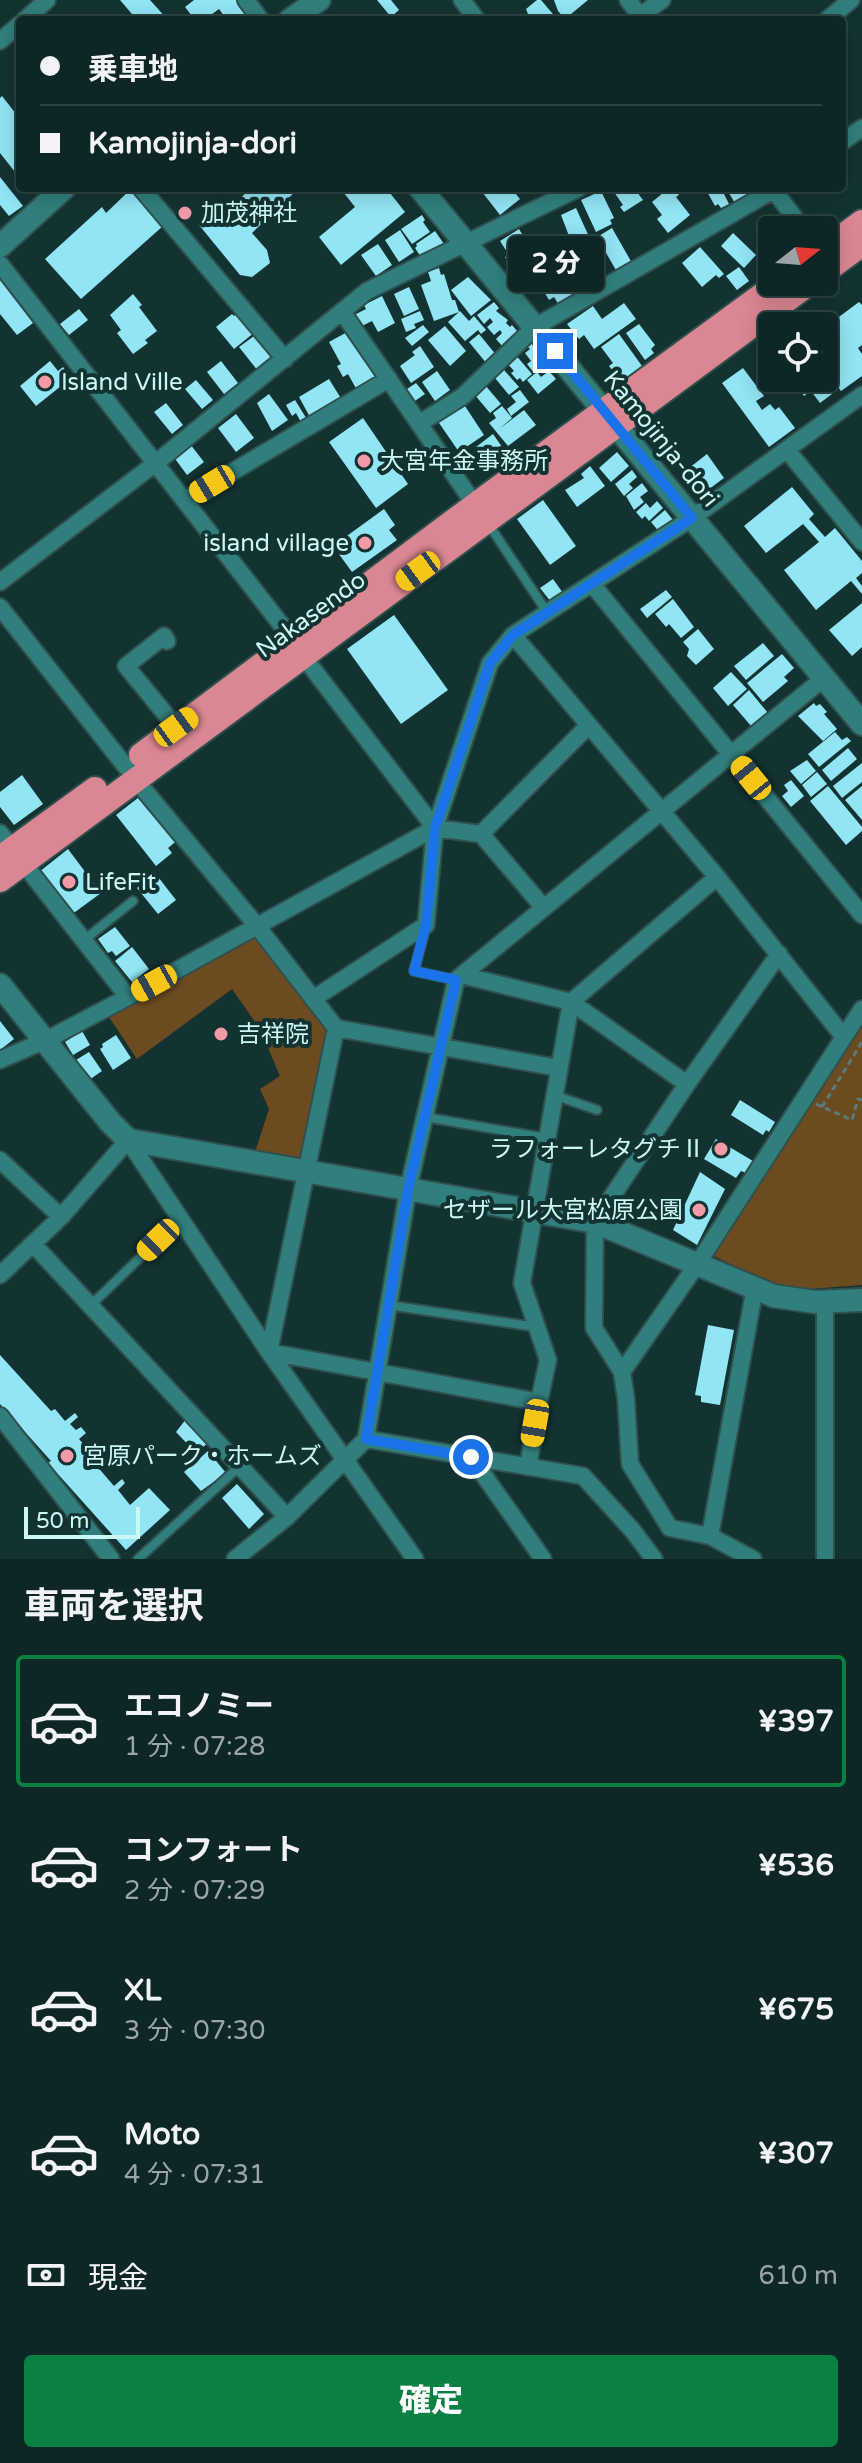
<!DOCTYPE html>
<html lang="ja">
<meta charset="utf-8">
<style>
body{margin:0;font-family:"Varela Round","Noto Sans JP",sans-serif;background:#1c3232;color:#f1f3f6;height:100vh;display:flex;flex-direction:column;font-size:30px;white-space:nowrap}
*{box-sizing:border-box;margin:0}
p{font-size:26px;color:#9ba5a7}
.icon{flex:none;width:44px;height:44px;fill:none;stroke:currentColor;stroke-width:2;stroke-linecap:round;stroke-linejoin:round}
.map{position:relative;height:1559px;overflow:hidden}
.side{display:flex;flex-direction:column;background:#0e2626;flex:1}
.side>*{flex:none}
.guide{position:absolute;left:16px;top:16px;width:830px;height:176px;border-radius:8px;box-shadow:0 4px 20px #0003,0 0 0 2px #2e4343;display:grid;align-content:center;height:176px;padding:0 24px;background:#0e2626}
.needle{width:52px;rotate:73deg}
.tools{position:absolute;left:758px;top:216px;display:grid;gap:16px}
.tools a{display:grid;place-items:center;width:80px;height:80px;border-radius:8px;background:#0e2626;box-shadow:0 4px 20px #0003,0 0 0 2px #2e4343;font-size:40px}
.scale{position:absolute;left:24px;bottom:20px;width:116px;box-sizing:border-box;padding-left:8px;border:4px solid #caf8f5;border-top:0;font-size:22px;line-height:28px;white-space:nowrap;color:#caf8f5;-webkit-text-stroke:6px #133332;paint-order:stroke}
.end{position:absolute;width:36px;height:36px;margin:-18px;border:10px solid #1a73e8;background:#fff;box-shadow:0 0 0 4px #fff}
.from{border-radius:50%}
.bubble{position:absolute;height:56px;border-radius:8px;background:#0e2626;box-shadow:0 4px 20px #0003,0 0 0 2px #2e4343;font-size:26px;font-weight:800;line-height:56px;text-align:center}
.car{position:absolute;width:24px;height:48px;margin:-24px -12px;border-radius:10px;box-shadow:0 0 6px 2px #0007;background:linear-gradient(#f5c518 24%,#345 0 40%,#f5c518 0 76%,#345 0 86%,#f5c518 0)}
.guide b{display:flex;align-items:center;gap:28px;height:76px;font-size:30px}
.guide b+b{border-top:2px solid #2e4343}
.guide i{width:20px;height:20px;background:#f1f3f6}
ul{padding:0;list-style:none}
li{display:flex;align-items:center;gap:24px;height:132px;margin:0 16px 12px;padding:0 8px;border:4px solid transparent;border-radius:8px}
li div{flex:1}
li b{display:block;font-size:30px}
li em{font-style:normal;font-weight:800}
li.selected{border-color:#0b8043}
li>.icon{width:72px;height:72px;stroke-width:1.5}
h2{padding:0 24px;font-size:36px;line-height:96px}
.pay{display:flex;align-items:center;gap:20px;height:88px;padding:0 24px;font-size:30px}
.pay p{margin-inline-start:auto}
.action{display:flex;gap:16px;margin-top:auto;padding:16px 24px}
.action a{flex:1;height:92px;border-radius:8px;background:#0b8043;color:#fff;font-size:32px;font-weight:800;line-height:92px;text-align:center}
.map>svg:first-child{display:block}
.green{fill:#6c4b20}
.building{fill:#92e5f4}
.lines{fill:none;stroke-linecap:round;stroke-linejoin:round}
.lane-casing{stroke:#30504e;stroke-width:12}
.street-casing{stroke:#30504e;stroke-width:20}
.secondary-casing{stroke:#30504e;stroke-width:26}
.highway-casing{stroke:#30504e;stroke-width:28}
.path{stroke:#577c7b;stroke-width:3;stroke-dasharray:6 4;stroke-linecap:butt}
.lane{stroke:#317f7c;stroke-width:8}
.street{stroke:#317f7c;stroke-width:16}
.secondary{stroke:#317f7c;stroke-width:22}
.highway{stroke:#db8793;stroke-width:24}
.route{stroke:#1a73e8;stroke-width:10}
.poi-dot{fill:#f39aa7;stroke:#133332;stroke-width:3}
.labels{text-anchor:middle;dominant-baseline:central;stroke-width:8;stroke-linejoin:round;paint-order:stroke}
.poi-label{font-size:24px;fill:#caf8f5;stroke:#133332;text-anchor:start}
.street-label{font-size:24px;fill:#caf8f5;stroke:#133332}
</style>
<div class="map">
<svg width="862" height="1559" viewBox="0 0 862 1559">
<rect width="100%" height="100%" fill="#133332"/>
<path class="green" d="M251,937L258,939L330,1028L305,1162L255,1152L269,1109L260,1089L280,1076L260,1029L232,989L137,1059L107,1014Z
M862,1026V1285L810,1289L771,1284L712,1255Z"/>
<path class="building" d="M120,0H150L168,20H137Z
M194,0H236L252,20H227L219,9L204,20H195L185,7Z
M377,0H391L399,10L391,17Z
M537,0H541L558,20H520L528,14L526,9Z
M554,0H588L565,19L558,11Z
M2,96L20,119V168L15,172L0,153V98Z
M0,177L23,206L9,216L0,205Z
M251,188H299L252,233L267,250L270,263L252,277L240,275L199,225L225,204L229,209Z
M340,188H386L405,212L341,265L319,237L355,207Z
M479,188H511L520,199L500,215Z
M620,188H634L643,200L624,212L620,207L623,205L614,192Z
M669,188H673L679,195L676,197L690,215L668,233L657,219L662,215L652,202Z
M705,188H721L729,204L721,208L718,204L715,206Z
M726,188H754L757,193L736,205Z
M131,189L163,226L81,299L45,259L102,207L106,213Z
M601,191L614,218L610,220L612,224L596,232L581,200Z
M576,208L591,241L574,249L561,215Z
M422,215L425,220L423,222L430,232L412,244L401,229Z
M612,228L632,263L617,272L597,237Z
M519,229L538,261L516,275L505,257L509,255L500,241Z
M400,230L414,252L399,262L385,240Z
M435,231L444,244L421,257L415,248L417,246L416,244Z
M733,233L756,255L744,268L721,246Z
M378,244L392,265L376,276L361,255Z
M700,247L724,274L719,278L716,275L702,287L682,263Z
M580,249L599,281L559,305L554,297L549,300L535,276Z
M739,267L749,281L737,290L726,276Z
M439,268L441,275L444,274L452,300H455L459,312L434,321L421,285L431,281L428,272Z
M468,277L491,300L471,316L451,290Z
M0,280L33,323L17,335L0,314Z
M409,287L419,309L404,316L394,294Z
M133,294L142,305L139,307L157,331L145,340L148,343L133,354L117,333L121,330L110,315Z
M382,296L395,323L378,332L372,321L360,327L354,315L366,309L364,305Z
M494,302L499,308L496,311L508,320L506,323L510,327L512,325L518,332L515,334L519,338L503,347L496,339L502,333L500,330L494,335L487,327L493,322L490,318L484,324L477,315Z
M859,302L862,305V345L858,348L862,354V376L841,391L824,368V328Z
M624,303L636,319L594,349L584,335L579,339L567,324L593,306L602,319Z
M79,309L88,320L69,335L60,324Z
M420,311L424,320L414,324L416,328L406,332L401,319Z
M460,311L469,321L474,316L486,330L481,334L478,330L465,341L448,322Z
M232,314L234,316L236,314L247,329L250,326L255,332L234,349L216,327Z
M639,324L655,345L651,349L654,353L645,360L626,333Z
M423,325L429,332L412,346L405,338Z
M445,326L466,351L450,366L428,340Z
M349,331L377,381L358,392L348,374L343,377L337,366L341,364L329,342Z
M479,334L497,356L487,364L469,342Z
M619,334L642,366L621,382L609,366L613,363L601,347Z
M254,336L272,359L258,371L239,347Z
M531,343L547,363L534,373L527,364L531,361L525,353L530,349L527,346Z
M420,346L434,367L411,383L400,366L415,355L412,352Z
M514,353L532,374L523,382L520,378L517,380L511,373L514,371L505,361Z
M50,361L58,371L63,367L71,378L36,406L20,386Z
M221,361L238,383L224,394L207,372Z
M743,368L764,396L756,401L762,410L770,404L775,410L779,407L795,428L769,447L722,383Z
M504,370L519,387L509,395L495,378Z
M437,371L450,390L435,401L422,382Z
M549,371L556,379L538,394L527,380L537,372L541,377Z
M791,378H820L832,394L820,403L811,391L804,396Z
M329,379L342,400L311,419L299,397Z
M196,380L213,400L202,409L185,389Z
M416,383L425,394L412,403L404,391Z
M485,385L501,404L490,413L474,394Z
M520,390L529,402L511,416L507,409L516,402L511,396Z
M269,394L288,420L272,431L257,403Z
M295,400L308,421L302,424L296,413L292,416L286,405Z
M166,403L183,425L172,434L154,412Z
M463,403L484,435L459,452L437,420Z
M502,406L512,418L499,429L524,410L536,425L508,446L489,423L496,418L493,413Z
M236,414L254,438L236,452L218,428Z
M363,418L408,484L376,508L329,442Z
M493,434L507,454L490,467L476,447Z
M190,444L204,462L187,475L173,456Z
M617,452L629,466L611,482L599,468Z
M707,454L724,478L697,498L680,475Z
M590,466L605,486L577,507L565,490L584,478L581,474Z
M632,470L637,477L629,484L633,488L624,496L615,484Z
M642,483L648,491L640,497L644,502L634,510L626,496Z
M792,487L814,514L809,519L825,537L835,528L862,561V573L856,578L862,586V594L851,581L816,610L784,570L819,542L803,524L766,553L744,526Z
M543,500L576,546L550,565L517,519Z
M657,501L663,508L649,521L645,516L642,519L636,512L646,503L650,508Z
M384,509L395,525L389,530L397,540L352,572L333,546Z
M665,510L673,520L661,534L651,522Z
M553,579L563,593L551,602L540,588Z
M666,590L672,597L647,618L640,609Z
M673,599L694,627L681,638L669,624L666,627L655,614Z
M862,603V647L852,656L829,630Z
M394,615L448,690L401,724L347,649Z
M698,629L714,649L696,665L687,656L689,649L683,642Z
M763,643L774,656L746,680L734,666Z
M782,654L794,668L784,677L788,681L763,702L747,683Z
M731,672L747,689L728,706L713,688Z
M749,690L768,713L752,727L733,705Z
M814,703L816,706L820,704L827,712L824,714L837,729L823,741L798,716Z
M835,732L842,740L847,737L851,741L819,767L808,754Z
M848,748L857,759L831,781L822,770Z
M807,760L816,771L801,784L790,771Z
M862,763V782L842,798L833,786Z
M817,772L827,784L811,797L802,785Z
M22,775L43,804L14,825L0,807V792Z
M791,780L804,796L791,807L782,796L788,791L784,785Z
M828,786L862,827V831L846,845L810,801Z
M862,786V820L845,800Z
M143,794L179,839L168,848L172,853L156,866L116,815Z
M68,849L101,893L71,915L39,872Z
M155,873L176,900L158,914L137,888Z
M115,927L130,946L116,956L112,951L108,953L98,939Z
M132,947L149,969L132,982L115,961Z
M0,1021L14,1039L0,1050Z
M82,1031L90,1045L73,1055L65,1042Z
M116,1035L131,1058L113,1070L100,1049L103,1047L102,1044Z
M89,1052L102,1071L89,1080L76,1060Z
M740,1100L775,1122L769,1132L766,1130L763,1135L731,1115Z
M716,1139L753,1161L746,1173L741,1171L736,1178L704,1159Z
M700,1172L725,1189L697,1245L673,1230Z
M708,1325L734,1330L720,1405L701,1402V1396L695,1395Z
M0,1355L51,1411L55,1409L65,1421L75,1413L78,1417L70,1424L76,1430L81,1427L86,1433L79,1439L86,1447L83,1450L114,1486L122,1479L125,1483L118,1490L130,1505L149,1488L170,1510L126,1550L48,1463L51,1461L0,1404Z
M186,1419L209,1442L196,1453L176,1432Z
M208,1451L226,1473L201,1491L184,1472Z
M237,1484L264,1514L249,1529L222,1498Z"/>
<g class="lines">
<g class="lane-casing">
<path id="lane" d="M489,525L547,612
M425,930L414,971L456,980
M84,940L133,901
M554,1095L597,1110
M425,1117L546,1138
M388,1305L536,1327
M90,1306L180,1219
M138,1559L240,1466"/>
</g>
<g class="street-casing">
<path id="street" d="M246,0L261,20
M462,0L477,20
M628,0L643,20
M640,16L662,0
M25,20L47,0
M827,20L851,0
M0,41L20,24
M842,142L862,128
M141,188L285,359
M772,188L804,230
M0,264L294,641
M343,313L475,505
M420,423L463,396L535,327L777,188
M787,450L862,542
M185,500L389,379
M0,582L157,462L367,291L579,188
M592,584L862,915
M0,607L126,767
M513,635L717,877L843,1036
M167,641L164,636L126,666L176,727
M303,656L435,828
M135,779L257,926L336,1028L559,1068
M0,833L13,849
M481,834L589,725
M24,864L128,997
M462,975L571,1002L687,1084
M313,999L426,925L435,828L490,663L513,635L692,518L862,395
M336,1028L269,1352L539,1402L528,1467
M0,1060L46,1040L128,997L435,828L481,834L544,908
M0,1160L61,1217
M33,1244L287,1517
M0,1275L61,1217L128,1140L269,1352L415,1559
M622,1372L698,1263L862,1009
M539,1402L548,1360L522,1283L571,1002L717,877
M0,1416L111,1559
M366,1439L583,1476L633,1531L654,1559
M471,1457L543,1559
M710,1536L755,1287
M235,1559L287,1517L366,1439L408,1190L456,980L824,678
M753,1559L710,1536L670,1528L630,1464L626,1399L622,1372L594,1328L595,1222L687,1084L779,954
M825,1559V1302"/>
</g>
<g class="secondary-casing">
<path id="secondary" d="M290,20L319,0
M420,188L862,724
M0,246L64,188
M0,985L110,1122L128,1140L595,1222L774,1296L815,1302L862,1300"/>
</g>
<g class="highway-casing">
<path id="highway" d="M824,250L862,222
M824,272L862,244
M141,755L475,505L780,282
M0,858L95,789
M0,880L811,282"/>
</g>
<path class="path" d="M816,1104L852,1120L858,1099L862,1100
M822,1107L862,1042"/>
<use href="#lane" class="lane"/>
<use href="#street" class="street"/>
<use href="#secondary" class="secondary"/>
<use href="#highway" class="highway"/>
</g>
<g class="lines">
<path class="route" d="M471,1457L366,1439L408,1190L456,980L414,971L426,925L435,828L490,663L513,635L692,518L555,351"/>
</g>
<g class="poi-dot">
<circle cx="185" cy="213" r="8"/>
<circle cx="45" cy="382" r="8"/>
<circle cx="364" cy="461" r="8"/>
<circle cx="365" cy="543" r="8"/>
<circle cx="69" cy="882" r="8"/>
<circle cx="221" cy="1034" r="8"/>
<circle cx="721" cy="1149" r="8"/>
<circle cx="699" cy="1210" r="8"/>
<circle cx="67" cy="1456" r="8"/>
</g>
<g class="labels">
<g class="poi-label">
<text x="201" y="213">加茂神社</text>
<text x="61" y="382">Island Ville</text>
<text x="380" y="461">大宮年金事務所</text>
<text x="349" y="543" text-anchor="end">island village</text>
<text x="85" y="882">LifeFit</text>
<text x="237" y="1034">吉祥院</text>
<text x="705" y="1149" text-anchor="end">ラフォーレタグチⅡ</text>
<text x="683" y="1210" text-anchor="end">セザール大宮松原公園</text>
<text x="83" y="1456">宮原パーク・ホームズ</text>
</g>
<g class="street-label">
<text transform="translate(661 439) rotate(51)">Kamojinja-dori</text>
<text transform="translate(311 615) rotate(-36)">Nakasendo</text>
</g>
</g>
</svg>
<div class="tools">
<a><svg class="needle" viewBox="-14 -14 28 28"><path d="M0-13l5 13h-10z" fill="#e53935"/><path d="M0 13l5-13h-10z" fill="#9ba5a7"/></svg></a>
<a><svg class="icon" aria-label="locate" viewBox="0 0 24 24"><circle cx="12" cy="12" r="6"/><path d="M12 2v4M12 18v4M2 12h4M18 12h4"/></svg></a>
</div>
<div class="scale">50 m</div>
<i class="end from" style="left:471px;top:1457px"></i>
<i class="end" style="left:555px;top:351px"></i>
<div class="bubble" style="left:508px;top:236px;width:96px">2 分</div>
<i class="car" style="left:212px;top:484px;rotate:239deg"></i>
<i class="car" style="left:418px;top:571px;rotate:234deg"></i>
<i class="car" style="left:176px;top:727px;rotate:54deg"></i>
<i class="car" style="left:751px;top:778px;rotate:321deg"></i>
<i class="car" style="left:154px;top:983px;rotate:241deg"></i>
<i class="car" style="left:158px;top:1240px;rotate:226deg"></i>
<i class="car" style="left:535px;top:1423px;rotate:190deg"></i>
<div class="guide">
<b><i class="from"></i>乗車地</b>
<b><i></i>Kamojinja-dori</b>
</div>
</div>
<section class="side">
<h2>車両を選択</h2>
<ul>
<li class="selected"><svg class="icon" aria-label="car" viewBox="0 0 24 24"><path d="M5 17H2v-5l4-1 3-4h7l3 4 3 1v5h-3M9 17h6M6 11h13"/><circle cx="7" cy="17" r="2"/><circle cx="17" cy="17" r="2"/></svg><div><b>エコノミー</b><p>1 分 · 07:28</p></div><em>¥397</em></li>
<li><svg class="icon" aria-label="car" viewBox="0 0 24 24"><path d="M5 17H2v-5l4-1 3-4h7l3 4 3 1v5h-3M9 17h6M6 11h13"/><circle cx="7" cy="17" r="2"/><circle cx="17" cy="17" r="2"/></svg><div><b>コンフォート</b><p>2 分 · 07:29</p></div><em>¥536</em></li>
<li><svg class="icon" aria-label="car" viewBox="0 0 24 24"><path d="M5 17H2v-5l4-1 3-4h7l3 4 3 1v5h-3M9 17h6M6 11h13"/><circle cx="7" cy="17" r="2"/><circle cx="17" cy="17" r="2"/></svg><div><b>XL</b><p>3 分 · 07:30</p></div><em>¥675</em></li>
<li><svg class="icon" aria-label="car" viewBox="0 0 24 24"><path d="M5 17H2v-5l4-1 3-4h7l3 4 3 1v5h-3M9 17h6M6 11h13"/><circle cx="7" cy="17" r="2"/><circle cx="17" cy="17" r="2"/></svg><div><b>Moto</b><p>4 分 · 07:31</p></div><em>¥307</em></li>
</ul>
<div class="pay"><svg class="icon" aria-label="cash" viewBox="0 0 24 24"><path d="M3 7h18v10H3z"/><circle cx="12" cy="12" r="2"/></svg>現金<p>610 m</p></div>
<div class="action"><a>確定</a></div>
</section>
